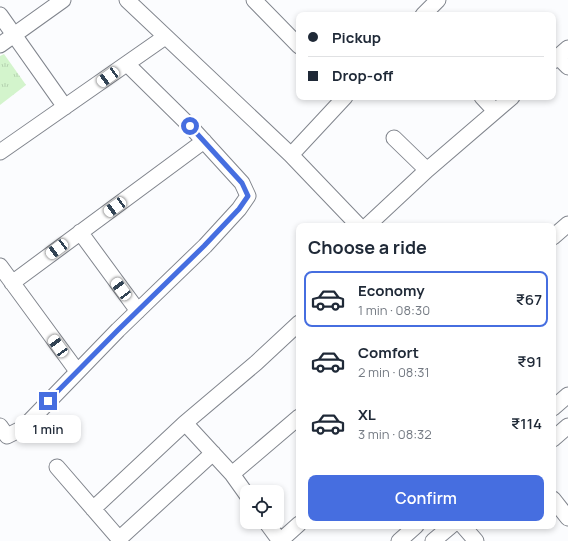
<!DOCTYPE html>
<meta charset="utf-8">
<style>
body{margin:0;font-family:Manrope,sans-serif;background:#f2f2f3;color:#1f2937;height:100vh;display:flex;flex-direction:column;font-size:15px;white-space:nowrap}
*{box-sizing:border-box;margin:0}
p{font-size:13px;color:#747a83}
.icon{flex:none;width:22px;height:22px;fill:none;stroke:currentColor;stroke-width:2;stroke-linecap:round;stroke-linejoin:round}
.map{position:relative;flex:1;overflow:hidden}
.sheet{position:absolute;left:296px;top:223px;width:260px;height:306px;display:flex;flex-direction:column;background:#fff;border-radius:8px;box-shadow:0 2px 6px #0003}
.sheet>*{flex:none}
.top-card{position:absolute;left:296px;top:12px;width:260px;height:88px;border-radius:8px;box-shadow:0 2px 6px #0003;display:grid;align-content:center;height:88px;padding:0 12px;background:#fff}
.controls{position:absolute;left:240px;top:485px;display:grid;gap:8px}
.controls a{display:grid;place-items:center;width:44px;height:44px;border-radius:8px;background:#fff;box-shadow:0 2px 6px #0003;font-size:20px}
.end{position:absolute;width:18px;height:18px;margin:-9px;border:5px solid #466ee0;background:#fff;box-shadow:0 0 0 2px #fff}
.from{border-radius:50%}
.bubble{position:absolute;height:28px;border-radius:8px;background:#fff;box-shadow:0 2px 6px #0003;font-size:13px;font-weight:600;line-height:28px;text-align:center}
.car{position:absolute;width:12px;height:24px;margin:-12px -6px;border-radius:5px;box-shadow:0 0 3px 1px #0007;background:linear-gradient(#fff 24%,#345 0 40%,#fff 0 76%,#345 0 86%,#fff 0)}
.top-card b{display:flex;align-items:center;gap:14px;height:38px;font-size:15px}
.top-card b+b{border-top:1px solid #e0e1e3}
.top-card i{width:10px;height:10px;background:#1f2937}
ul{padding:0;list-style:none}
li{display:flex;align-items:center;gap:12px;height:56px;margin:0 8px 6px;padding:0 4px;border:2px solid transparent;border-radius:8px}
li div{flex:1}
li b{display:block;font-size:15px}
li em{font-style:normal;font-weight:600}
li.active{border-color:#466ee0}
li>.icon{width:36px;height:36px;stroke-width:1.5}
h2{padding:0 12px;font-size:18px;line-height:48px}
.button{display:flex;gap:8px;margin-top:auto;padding:8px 12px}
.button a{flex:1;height:46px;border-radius:8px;background:#466ee0;color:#fff;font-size:16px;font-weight:600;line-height:46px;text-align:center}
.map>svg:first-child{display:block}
.park{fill:url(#park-tufts)}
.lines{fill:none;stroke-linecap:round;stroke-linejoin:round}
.minor-casing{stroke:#81858d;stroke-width:17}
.minor{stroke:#fff;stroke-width:15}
.route{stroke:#466ee0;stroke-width:5}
</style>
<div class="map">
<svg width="568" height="541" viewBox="0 0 568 541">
<defs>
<pattern id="park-tufts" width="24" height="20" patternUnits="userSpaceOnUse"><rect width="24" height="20" fill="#d3f4cc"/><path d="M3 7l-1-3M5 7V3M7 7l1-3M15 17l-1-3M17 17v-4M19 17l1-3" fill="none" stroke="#b4d1af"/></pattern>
</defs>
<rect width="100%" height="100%" fill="#fbfcfe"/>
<path class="park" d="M4,54L26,85L0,105V56Z"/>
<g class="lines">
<g class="minor-casing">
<path id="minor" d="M127,0L291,155L359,226
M254,0L299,46
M0,15L65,107
M423,15L438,0
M0,45L63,0
M558,57L568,67
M553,61L568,48
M482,97L495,111
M394,138L427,170
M0,152L165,37
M291,155L345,97
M367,226L427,170L512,97
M80,232L138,311
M553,237L568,224
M0,266L77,371
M12,283L204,141
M553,408L568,395
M185,423L232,474L247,495
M0,426L7,436L23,428L118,330L205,246L239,209L248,196L242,183L190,126L127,64
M553,439L568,426
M57,467L121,541
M232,474L299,417
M553,499L568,518
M93,509L185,423L256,363L299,323
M266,522L280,541
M463,526L476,541
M119,539L213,453
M280,541L299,524
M399,541L416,526
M433,541L451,526"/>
</g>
<use href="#minor" class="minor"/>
</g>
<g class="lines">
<path class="route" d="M48,401L118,330L204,246L239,209L248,196L242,183L190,126"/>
</g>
</svg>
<div class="controls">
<a><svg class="icon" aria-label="locate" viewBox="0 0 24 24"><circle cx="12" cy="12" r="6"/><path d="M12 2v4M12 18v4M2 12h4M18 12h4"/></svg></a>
</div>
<i class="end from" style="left:190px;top:126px"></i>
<i class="end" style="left:48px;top:401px"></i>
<div class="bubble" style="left:15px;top:415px;width:66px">1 min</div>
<i class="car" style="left:108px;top:77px;rotate:234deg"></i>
<i class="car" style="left:115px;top:207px;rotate:234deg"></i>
<i class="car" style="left:57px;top:249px;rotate:233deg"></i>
<i class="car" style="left:121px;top:289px;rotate:323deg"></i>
<i class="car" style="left:58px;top:346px;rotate:324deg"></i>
<div class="top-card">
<b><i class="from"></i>Pickup</b>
<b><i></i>Drop-off</b>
</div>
<section class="sheet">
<h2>Choose a ride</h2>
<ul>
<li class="active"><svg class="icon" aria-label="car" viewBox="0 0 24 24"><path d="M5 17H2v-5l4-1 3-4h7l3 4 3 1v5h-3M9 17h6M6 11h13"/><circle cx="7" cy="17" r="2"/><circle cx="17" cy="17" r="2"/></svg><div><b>Economy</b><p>1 min · 08:30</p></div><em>₹67</em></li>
<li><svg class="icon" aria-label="car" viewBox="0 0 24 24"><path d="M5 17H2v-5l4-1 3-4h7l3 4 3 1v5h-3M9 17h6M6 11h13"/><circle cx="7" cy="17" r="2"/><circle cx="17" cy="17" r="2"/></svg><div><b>Comfort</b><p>2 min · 08:31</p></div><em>₹91</em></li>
<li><svg class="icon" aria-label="car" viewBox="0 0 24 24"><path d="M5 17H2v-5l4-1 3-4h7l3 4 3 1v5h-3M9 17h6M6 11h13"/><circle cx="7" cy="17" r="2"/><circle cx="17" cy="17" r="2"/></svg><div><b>XL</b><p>3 min · 08:32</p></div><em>₹114</em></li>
</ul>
<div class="button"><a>Confirm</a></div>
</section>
</div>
